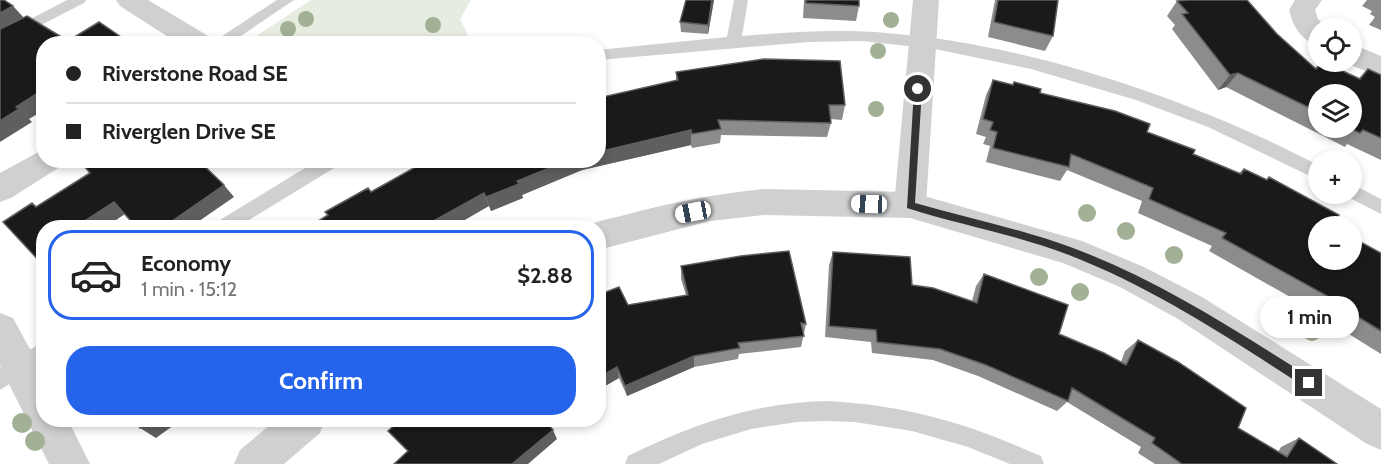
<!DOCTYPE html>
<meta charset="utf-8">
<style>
body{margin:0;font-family:Cabin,sans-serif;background:#f6f6f6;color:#222;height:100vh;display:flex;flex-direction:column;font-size:22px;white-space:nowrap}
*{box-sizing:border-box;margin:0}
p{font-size:20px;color:#767676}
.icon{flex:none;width:33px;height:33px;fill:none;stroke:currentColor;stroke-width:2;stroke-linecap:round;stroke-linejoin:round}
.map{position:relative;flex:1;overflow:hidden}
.drawer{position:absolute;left:36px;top:220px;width:570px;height:207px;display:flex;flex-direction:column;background:#fff;border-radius:24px;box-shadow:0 3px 9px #0003}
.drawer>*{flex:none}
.guide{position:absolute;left:36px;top:36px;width:570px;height:132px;border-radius:24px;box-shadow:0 3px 9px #0003;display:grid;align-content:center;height:132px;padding:0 30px;background:#fff}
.fabs{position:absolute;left:1308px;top:18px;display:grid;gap:12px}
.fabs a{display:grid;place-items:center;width:54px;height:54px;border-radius:50%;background:#fff;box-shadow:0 3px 9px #0003;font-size:30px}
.end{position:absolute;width:27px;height:27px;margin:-14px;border:8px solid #333;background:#fff;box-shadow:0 0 0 3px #fff}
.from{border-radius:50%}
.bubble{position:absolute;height:42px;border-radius:21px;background:#fff;box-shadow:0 3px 9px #0003;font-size:20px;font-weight:700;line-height:42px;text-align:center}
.car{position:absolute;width:18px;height:36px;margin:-18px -9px;border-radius:8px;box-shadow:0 0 4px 2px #0007;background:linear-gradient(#fff 24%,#345 0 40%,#fff 0 76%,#345 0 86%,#fff 0)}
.guide b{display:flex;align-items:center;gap:21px;height:57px;font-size:22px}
.guide b+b{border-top:2px solid #e0e0e0}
.guide i{width:15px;height:15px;background:#222}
ul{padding:10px 0 0;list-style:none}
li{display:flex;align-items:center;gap:18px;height:90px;margin:0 12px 9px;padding:0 18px;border:3px solid transparent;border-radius:24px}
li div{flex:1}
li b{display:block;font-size:22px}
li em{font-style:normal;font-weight:700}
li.on{border-color:#2563eb}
li>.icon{width:54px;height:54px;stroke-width:1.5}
.cta{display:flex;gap:12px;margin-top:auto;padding:12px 30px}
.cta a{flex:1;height:69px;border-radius:24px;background:#2563eb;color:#fff;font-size:24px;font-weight:700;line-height:69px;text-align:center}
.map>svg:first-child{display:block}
.green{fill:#e6ecdf}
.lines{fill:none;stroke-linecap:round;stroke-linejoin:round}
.service{fill:#d0d0d0;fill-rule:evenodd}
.minor{fill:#d0d0d0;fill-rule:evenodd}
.tertiary{fill:#d0d0d0;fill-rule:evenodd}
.tree{fill:#a2b095}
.wall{fill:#8c8c8c;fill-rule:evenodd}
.shaded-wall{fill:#5f5f5f}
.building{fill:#1a1a1a;stroke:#5f5f5f;stroke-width:1.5}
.route{fill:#333}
</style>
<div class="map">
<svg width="1381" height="464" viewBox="0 0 1381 464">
<rect width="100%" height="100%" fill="#fff"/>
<path class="green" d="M311,0H471L460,19L472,43H249L250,40Z"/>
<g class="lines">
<path class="service" d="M67,0H86L84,3L0,46V35Z
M277,0H294L229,44H210Z
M734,0H748L742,36C790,32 839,29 887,33C1029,44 1193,100 1318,165V180L1208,127L1136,100L1031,69L935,49L862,41L808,42L598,60V50L727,37Z
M318,160H341L339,165L236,228H212L215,223Z
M1352,184L1381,199V214L1346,196L1345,194H1352Z
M44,341V362L0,390V368Z
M826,401C898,404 965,422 1031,452L1041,456L1044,464H1010L968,447L912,431L855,422L826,421L797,422L751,429L702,444L659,464H625L628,456C694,424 752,403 826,401Z"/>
<path class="minor" d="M116,0H148L210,37L213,44H179L120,6Z
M913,0H939L926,205L921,214L910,218L899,214L894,205Z
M1295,0H1322L1315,10L1318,19L1327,28H1318V45C1301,41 1293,26 1289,10Z
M1352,44L1381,56V77L1343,62H1352Z
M44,149V160H62L58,168L11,198L0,202V173Z
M0,313L13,318L44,375V420H68L90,464H49L0,366Z"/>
<path class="tertiary" d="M764,189L910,192L1082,241L1144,267L1202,297L1381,409V450L1367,444L1178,319L1120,287L1063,263L910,218L764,215L710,221L598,250V228H585C594,221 609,219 621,216C668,203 715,194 764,189Z
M276,420H325L320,433L284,464H234L240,450Z"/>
</g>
<g class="tree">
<circle cx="306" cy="19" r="8"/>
<circle cx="891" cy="20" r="8"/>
<circle cx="433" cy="25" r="8"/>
<circle cx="288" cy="29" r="8"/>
<circle cx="878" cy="51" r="8"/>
<circle cx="876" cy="109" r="8"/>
<circle cx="1087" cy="213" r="9"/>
<circle cx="1126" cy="231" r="9"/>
<circle cx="1174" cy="255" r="9"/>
<circle cx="1039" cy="277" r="9"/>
<circle cx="1080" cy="292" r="9"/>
<circle cx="1288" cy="317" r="9"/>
<circle cx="1312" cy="331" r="10"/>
<circle cx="22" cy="423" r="10"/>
<circle cx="35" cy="441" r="10"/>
</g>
<path class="wall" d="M686,0H714L708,34L681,32L680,22Z
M804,0H859V6L856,21L803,18Z
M995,0H1058L1053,36L1045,51L988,37Z
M1367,0H1381V30L1369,25L1375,17L1370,14L1372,11L1362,6Z
M1177,1L1277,34L1315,68L1322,62L1358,79L1368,69L1381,75V160L1347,144L1345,147L1226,87L1218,90L1172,29L1175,25L1167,16ZM1318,94L1352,128H1318Z
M676,72L845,105L842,120L830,119L831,123L827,137L721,135L720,143L692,148L691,145L582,170L522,195L523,198L491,211L489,206L371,192L676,80Z
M993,80L1012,85L1014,82L1040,93L1147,132L1193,154L1239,173L1244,169L1336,219L1353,238L1381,253V354L1328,321L1329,319L1209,251L1212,246L1138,213L1142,201L1067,170L1060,181L986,162L990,146L983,144L986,137L976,134L986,95Z
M833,252L912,285L972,301L976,286L984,274L1059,334L1121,362L1125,351L1138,340L1238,428L1278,452L1281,447L1299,438L1337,464H1155L1138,453L1141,447L1067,402L1057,411L978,376L933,360L872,353L871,342L825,337L829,265Z
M681,266L806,324L801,347L739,354L738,359L694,367L627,396L619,378L598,390V295L628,305L686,295L681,279Z"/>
<path class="shaded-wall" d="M712,0H714L708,34V25Z
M13,6L25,19L0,32V13Z
M124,39L128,44H118Z
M1238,73L1226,87L1218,90L1230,75Z
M44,89V110L29,119L32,122L0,142V121L16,107Z
M691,130V145L582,170L522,195L523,198L491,211L486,197L517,181L569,160H598V152Z
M198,160H218L206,170Z
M224,185L234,197L189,228H162Z
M484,193L489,206L451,228H421Z
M114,202L125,214L104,228H74Z
M694,356V367L627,396L625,386Z
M617,367L619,378L598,390V378Z
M114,420H126L121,424Z
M152,420H181L156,438L140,428Z
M553,430L557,439L528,464H512Z"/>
<path class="building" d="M0,0H4L13,6L0,13Z
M686,0H712L708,25L680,22Z
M806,0H859V6L806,3Z
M998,0H1058L1053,36L994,22Z
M1188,0H1247L1277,34L1316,69L1323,62L1360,79L1368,69L1381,75V138L1363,130L1360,133L1349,128H1352V94H1318V112L1238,73L1230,75L1182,14L1188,13L1177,1Z
M27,16L68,41L99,22L124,39L118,44H44V89L16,107L19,109L0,121V29Z
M764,59L840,61L845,105H829L831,123L718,120L721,129L692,134L691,130L598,152V98L678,80L676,72Z
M993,80L1013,85L1014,82L1041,89L1040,93L1115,111L1150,124L1147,132L1195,150L1193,154L1241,174L1244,169L1267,180L1269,177L1339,215L1336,219L1351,226H1318V260H1352V227L1357,230L1353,238L1381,253V331L1345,309L1347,307L1222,238L1226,233L1149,199L1153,188L1071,154L1069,167L993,148L997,132L990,130L993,122L983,119Z
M93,160H198L224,185L162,228H137L114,202L74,228H44V266L3,222L32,203L36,207L90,173L84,166Z
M428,160H569L517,181L519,184L486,197L484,193L421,228H307L328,215L325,212L368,188L371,192Z
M789,251L806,324L801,323L804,336L738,343L740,348L694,356L625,386L617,367L598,378V295L619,287L628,305L688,295L681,266L741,256Z
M833,252L910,257L912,285L933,288L977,303L984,274L1068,305L1059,334L1104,353L1126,365L1138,340L1178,362L1246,408L1238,428L1287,457L1299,438L1337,464H1182L1152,443L1155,438L1072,388L1068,401L986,365L940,349L877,342L876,330L829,326Z
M44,267V277L38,271Z
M135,420H152L140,428Z
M400,420H545L553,430L512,464H394L408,451L388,431Z"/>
<path class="route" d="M918,86L922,89L915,203C967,218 1022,229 1073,248C1159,280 1235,330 1313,379V387H1305C1229,338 1154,288 1069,255C1017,235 960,225 907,208L914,89Z"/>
</svg>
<div class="fabs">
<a><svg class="icon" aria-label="locate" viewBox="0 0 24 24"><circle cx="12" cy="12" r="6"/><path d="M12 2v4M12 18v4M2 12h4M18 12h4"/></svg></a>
<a><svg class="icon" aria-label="layers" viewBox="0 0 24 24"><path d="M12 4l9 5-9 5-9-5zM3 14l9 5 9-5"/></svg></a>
<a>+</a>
<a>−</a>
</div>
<i class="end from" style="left:918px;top:89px"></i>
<i class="end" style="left:1309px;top:383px"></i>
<div class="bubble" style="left:1260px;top:296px;width:99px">1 min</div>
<i class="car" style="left:869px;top:204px;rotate:272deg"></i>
<i class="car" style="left:693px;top:212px;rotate:259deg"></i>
<div class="guide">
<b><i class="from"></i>Riverstone Road SE</b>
<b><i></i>Riverglen Drive SE</b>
</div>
<section class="drawer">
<ul>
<li class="on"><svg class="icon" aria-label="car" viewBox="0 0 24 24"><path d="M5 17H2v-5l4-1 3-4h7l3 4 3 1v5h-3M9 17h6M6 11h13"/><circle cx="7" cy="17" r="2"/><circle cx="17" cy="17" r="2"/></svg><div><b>Economy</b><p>1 min · 15:12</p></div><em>$2.88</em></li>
</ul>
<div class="cta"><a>Confirm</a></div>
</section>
</div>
